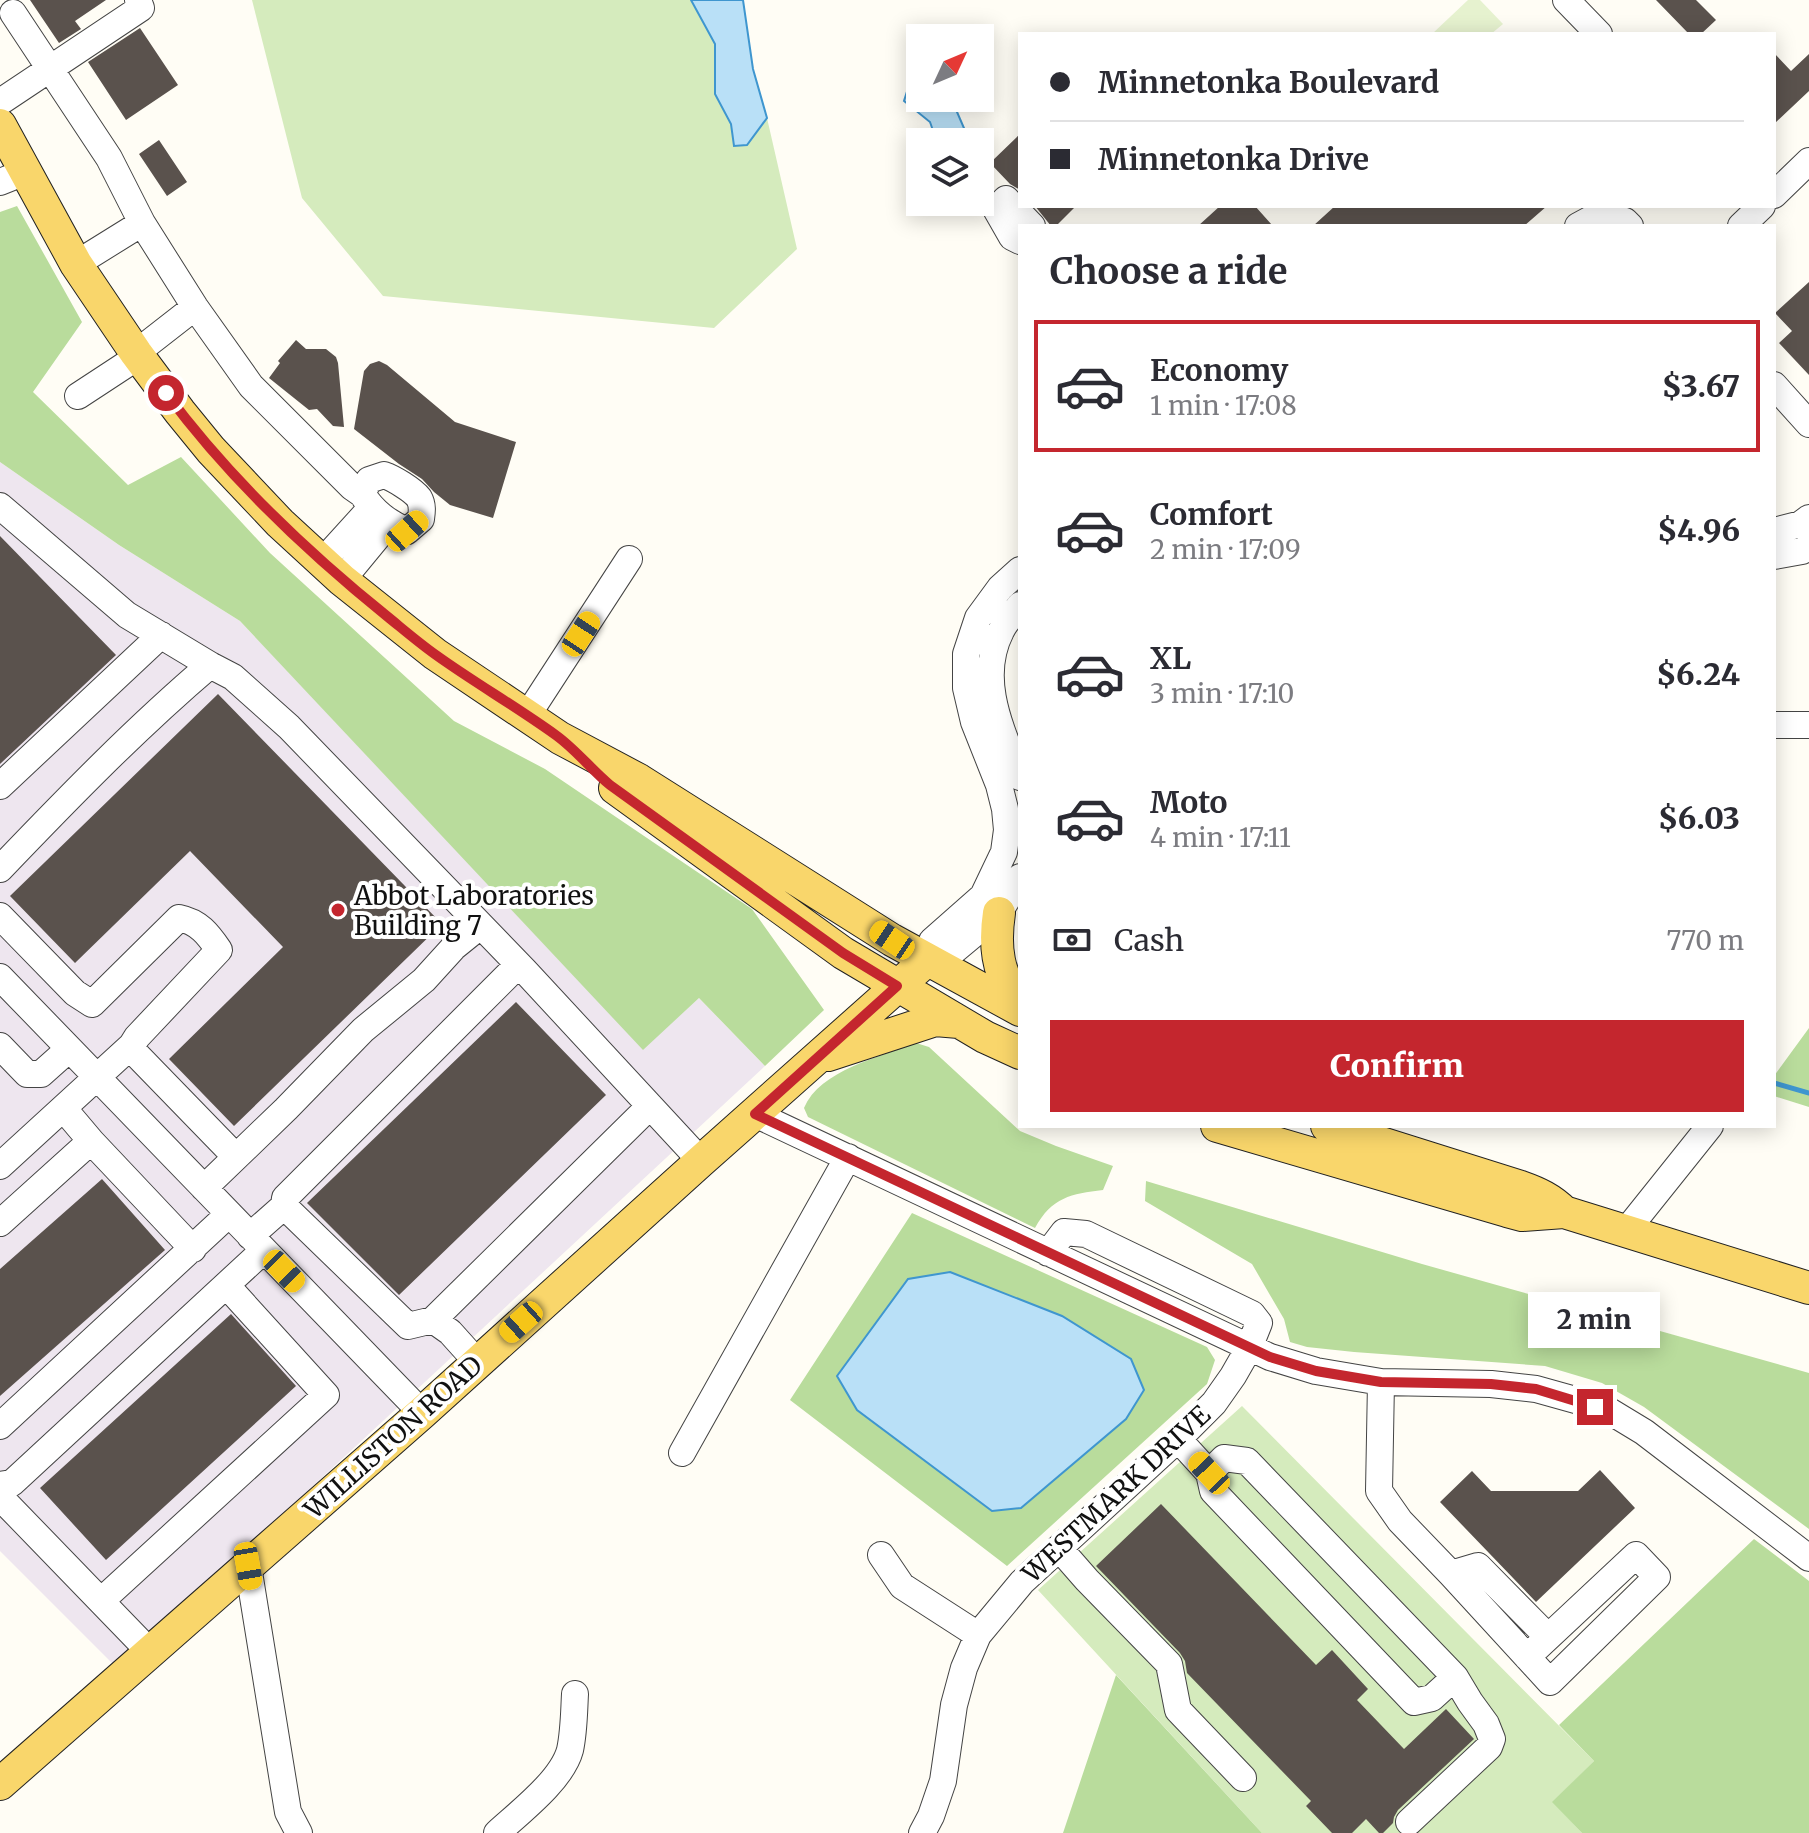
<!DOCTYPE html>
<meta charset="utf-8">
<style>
body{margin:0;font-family:Merriweather,serif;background:#f2f2f3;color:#2b2b33;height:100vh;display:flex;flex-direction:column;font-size:30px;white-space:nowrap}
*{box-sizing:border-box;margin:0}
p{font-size:26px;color:#7c7c81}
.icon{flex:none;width:44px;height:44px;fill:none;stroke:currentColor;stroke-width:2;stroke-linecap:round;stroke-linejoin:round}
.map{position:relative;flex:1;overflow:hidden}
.details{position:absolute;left:1018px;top:224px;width:758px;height:904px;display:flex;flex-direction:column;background:#fff;border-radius:0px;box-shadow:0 4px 20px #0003}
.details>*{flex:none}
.banner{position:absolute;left:1018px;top:32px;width:758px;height:176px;border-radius:0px;box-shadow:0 4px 20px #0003;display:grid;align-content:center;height:176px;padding:0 32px;background:#fff}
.needle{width:52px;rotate:46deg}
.tools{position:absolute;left:906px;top:24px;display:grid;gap:16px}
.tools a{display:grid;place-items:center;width:88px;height:88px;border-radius:0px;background:#fff;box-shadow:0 4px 20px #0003;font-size:40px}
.end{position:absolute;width:36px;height:36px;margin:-18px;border:10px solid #c4262e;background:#fff;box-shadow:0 0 0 4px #fff}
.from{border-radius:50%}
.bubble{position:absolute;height:56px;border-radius:0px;background:#fff;box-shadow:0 4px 20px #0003;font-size:26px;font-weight:800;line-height:56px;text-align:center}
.car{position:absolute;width:24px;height:48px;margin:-24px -12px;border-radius:10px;box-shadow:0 0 6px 2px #0007;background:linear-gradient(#f5c518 24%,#345 0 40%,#f5c518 0 76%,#345 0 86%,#f5c518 0)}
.banner b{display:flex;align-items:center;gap:28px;height:76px;font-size:30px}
.banner b+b{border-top:2px solid #e1e1e2}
.banner i{width:20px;height:20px;background:#2b2b33}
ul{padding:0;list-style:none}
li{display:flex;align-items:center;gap:24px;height:132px;margin:0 16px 12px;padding:0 16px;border:4px solid transparent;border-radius:0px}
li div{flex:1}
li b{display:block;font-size:30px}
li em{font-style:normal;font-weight:800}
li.current{border-color:#c4262e}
li>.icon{width:72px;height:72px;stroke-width:1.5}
h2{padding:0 32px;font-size:36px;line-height:96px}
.pay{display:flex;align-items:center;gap:20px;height:88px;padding:0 32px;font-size:30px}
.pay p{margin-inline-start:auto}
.action{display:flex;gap:16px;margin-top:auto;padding:16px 32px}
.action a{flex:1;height:92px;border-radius:0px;background:#c4262e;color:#fff;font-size:32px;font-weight:800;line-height:92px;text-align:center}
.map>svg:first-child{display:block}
.industrial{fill:#eee6ef}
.green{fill:#d5ebbd}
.forest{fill:#b9dc9c}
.pitch{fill:#e6f2cf}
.water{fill:#b9e0f7;stroke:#3f96cf;stroke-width:2}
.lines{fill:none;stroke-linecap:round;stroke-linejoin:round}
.stream{stroke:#3f96cf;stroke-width:5}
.building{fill:#5a524d}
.minor-casing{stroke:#444;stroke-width:28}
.major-casing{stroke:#222;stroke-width:34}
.minor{stroke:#fff;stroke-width:26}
.major{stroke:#f9d66b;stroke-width:32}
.route{stroke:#c4262e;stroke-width:10}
.poi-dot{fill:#c4262e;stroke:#fff;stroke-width:3}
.labels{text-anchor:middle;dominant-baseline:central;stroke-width:8;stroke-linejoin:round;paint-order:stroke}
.poi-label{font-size:26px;fill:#111;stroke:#fff;text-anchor:start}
.street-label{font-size:26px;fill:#111;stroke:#fff}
</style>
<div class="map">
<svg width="1809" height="1833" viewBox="0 0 1809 1833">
<rect width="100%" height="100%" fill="#fffdf5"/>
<path class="industrial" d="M0,462L119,545L240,621L643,1049L699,998L765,1066L117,1668L0,1551Z"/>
<path class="green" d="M252,0H691L715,44V94L731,124L734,145H747L767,118L797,249L714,328L383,296L302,198Z
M1242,1406L1594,1761L1553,1802L1582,1833H1262L1038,1590Z"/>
<path class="forest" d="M17,206L82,322L33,392L128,485L181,457L270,553L454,721L545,769L752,909L824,1010L765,1066L699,998L643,1050L240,621L119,545L0,462V212Z
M1809,1028V1107L1774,1096V1076Z
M916,1043L929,1047L1020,1131L1056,1146L1113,1166L1103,1190C1071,1194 1052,1197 1035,1228L808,1117L804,1108C820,1070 880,1057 916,1043Z
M1146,1181L1422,1264L1809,1373V1529L1644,1407L1602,1383L1545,1366L1354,1352L1307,1347L1290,1342L1284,1319L1252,1264L1145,1201Z
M912,1213L1207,1347L1215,1360L1207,1384L1007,1566L790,1400Z
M1754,1539L1809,1581V1833H1582L1552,1802L1594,1761L1559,1725Z
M1116,1675L1262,1833H1063Z"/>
<path class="pitch" d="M1468,0H1480L1503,24L1491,34H1432Z"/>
<path class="water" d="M691,0H743L753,69L767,118L747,145L734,146L731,124L715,94V44Z
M920,72V98H951L970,142H937L930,122L904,101L912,76Z
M950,1272L1062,1316L1131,1359L1144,1390L1126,1419L1021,1508L992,1511L857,1410L837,1376L908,1279Z"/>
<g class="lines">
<path class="stream" d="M1774,1083L1809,1093"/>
</g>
<path class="building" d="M30,0H106L75,21L81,29L59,43Z
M1656,0H1696L1716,20L1701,34H1689Z
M140,28L178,85L126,120L88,62Z
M1774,53L1791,71L1809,54V91L1774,124Z
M1020,134V190L1010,184L990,163Z
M159,140L187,182L167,196L139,154Z
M1035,206H1076L1056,226H1051Z
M1220,206H1255L1273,226H1198Z
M1335,206H1547L1524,226H1313Z
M1809,282V375L1779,343L1792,331L1775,313Z
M296,340L306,349H326L336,357L338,363L344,427L333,426L317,409L309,410L269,378L280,363L278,361Z
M379,361L387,365L455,422L516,442L493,518L450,505L434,492L422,479L399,464L354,429L364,371L370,364Z
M0,536L116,655L0,764Z
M218,694L442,924L234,1126L169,1059L283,947L190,851L75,963L10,896Z
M516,1002L606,1095L399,1295L307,1203Z
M102,1179L165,1250L0,1396V1269Z
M231,1314L296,1386L106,1560L40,1488Z
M1600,1470L1635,1508L1536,1602L1440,1502L1472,1471L1491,1491H1578Z
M1161,1504L1316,1665L1332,1650L1368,1689L1357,1700L1404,1749L1446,1709L1474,1739L1398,1810L1394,1817L1393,1823L1383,1833H1379L1366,1819L1352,1833H1332L1306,1806L1311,1801L1187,1673L1185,1661L1180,1653L1096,1566Z"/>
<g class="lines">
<g class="minor-casing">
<path id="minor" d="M1566,0L1599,34
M13,13L109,158L142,223L195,307L251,386L352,487L362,494
M0,102L141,8L138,0
M0,182L25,172
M1774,195L1809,161
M1578,226L1602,213L1625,221L1630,226
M1741,226L1762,206
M1020,241L1012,237L996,209L1006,199L1032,226
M76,264L142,223
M136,353L195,307
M1774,385L1809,424
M78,396L139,356
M384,475C393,478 413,490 419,498C423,505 422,512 421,519L407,531C387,522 374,512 362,494L369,480Z
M0,506L127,615L210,665
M1774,531L1801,524L1809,518
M1774,556L1802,551L1809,547
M322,562L371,508
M342,580L389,523
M1020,605C1014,613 1005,622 1001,631C976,680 1002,731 1020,777
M527,716L629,559
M1774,725H1809
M0,786L161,635
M0,869C68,798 136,728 210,665L233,677L289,727L525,971L701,1161
M0,916L75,993L92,1004L179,918C199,922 208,934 219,950L137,1037L132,1045L135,1053L236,1157
M927,960L932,941L983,896L1004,852L1007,830L1005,809L999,785L974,722L966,688V654L978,618L1000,588L1020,570
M927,960L951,953L999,913L1020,877
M0,977L422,1413
M0,1046L27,1074H41L69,1049
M755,1114L1270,1357L1316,1371L1381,1382L1491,1384L1536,1389L1579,1401L1611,1412L1644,1432L1809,1558
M91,1141L193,1249
M0,1166L132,1045
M204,1188L286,1109L363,1030L424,980L454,947L480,926
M284,1206L408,1326L433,1320L650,1106
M0,1223L91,1141L64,1109
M1626,1231L1710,1126
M250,1236L284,1206L285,1198L518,965
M433,1320L450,1332L477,1362
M1381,1382L1379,1491L1400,1521L1451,1574L1550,1682L1657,1577L1636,1555L1527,1657
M0,1426L229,1214
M1178,1439L1209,1473L1213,1491L1414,1702L1432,1698L1455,1677L1247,1461L1224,1458L1209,1473
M682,1453L848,1157
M0,1485L12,1483L264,1250
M0,1497L150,1652
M1059,1548L1087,1580L1169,1664L1178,1710L1243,1778
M881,1555L902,1586L978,1635
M248,1566L288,1812L299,1833
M1451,1574L1478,1566L1548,1637
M101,1601L326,1395L227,1286
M1409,1822L1489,1747L1492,1739L1486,1724L1470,1702L1455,1677
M497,1833C520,1812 562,1780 570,1750C574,1732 574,1712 575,1694
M922,1833L931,1816L943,1781L954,1705L964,1668L978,1635L1022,1582L1178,1439L1214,1403L1233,1376L1249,1348L1259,1323L1252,1314L1086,1234L1064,1232L1048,1253"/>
</g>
<g class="major-casing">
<path id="major" d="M0,125L76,264L136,353L180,412L211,450L280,523L342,580L435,654L560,738L639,780L892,940L1020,1010
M615,788L843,953L985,1037L1020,1053
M999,913C994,946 997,977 1020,1002
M828,1055L935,1020L959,1022
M1217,1126L1507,1211L1522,1215L1564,1212L1809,1288
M1327,1126L1521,1187C1538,1193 1551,1199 1564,1212
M0,1784L422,1413L701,1161L927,960"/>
</g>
<use href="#minor" class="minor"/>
<use href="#major" class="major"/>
</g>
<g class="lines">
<path class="route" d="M166,393C229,478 306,551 388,617C404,630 419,643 436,655C475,683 517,707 557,736C576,750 592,770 610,785L843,953L897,986L755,1114L1270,1357L1316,1371L1381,1382L1491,1384L1536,1389L1595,1407"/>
</g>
<circle class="poi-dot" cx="338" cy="910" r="8"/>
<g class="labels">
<g class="poi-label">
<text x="354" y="895">Abbot Laboratories<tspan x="354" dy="30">Building 7</tspan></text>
</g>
<g class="street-label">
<text transform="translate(393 1437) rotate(-42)">WILLISTON ROAD</text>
<text transform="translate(1116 1494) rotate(-43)">WESTMARK DRIVE</text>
</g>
</g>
</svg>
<div class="tools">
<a><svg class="needle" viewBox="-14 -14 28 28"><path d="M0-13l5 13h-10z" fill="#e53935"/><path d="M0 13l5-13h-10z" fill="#7c7c81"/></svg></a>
<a><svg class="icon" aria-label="layers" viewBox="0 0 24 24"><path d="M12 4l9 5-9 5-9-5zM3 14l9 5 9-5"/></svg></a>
</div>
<i class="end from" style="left:166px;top:393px"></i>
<i class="end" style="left:1595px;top:1407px"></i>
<div class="bubble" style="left:1528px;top:1292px;width:132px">2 min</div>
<i class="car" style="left:407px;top:531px;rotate:48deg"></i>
<i class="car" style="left:581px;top:634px;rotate:33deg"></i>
<i class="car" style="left:892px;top:940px;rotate:304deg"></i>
<i class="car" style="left:284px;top:1271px;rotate:136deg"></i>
<i class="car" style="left:521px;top:1322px;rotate:228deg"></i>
<i class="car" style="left:1209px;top:1473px;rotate:317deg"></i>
<i class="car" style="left:248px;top:1566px;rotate:170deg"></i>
<div class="banner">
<b><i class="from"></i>Minnetonka Boulevard</b>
<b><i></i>Minnetonka Drive</b>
</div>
<section class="details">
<h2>Choose a ride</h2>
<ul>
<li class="current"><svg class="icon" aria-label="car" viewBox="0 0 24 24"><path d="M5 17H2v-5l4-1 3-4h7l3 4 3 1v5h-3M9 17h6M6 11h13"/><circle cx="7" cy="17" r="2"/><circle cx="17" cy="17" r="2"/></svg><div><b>Economy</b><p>1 min · 17:08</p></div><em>$3.67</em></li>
<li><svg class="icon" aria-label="car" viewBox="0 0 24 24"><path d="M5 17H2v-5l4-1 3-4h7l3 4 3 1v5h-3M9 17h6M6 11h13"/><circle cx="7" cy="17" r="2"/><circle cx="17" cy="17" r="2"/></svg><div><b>Comfort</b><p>2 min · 17:09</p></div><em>$4.96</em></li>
<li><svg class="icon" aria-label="car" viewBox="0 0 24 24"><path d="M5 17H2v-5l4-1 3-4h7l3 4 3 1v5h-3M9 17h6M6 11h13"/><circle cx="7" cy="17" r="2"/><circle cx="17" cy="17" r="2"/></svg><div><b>XL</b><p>3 min · 17:10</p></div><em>$6.24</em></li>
<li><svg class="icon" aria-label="car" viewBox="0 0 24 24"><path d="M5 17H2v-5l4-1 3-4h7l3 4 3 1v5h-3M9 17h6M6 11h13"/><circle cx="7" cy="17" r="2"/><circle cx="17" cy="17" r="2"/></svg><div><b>Moto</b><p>4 min · 17:11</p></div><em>$6.03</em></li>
</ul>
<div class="pay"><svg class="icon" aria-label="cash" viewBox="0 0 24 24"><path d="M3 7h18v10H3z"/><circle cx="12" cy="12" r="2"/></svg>Cash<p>770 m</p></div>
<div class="action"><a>Confirm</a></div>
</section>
</div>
